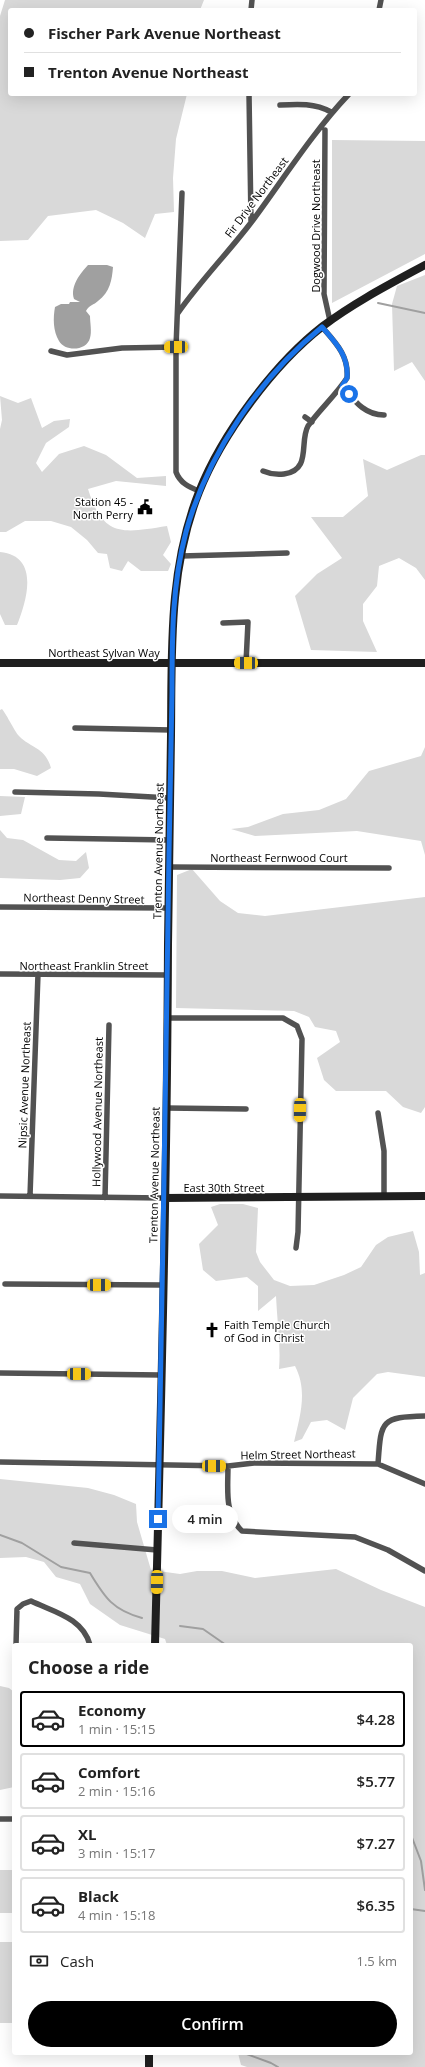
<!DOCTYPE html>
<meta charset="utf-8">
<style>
body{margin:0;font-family:"Open Sans",sans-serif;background:#f6f6f6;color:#222;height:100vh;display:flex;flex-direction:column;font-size:15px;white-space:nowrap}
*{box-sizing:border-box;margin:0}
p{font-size:13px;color:#767676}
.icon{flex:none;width:22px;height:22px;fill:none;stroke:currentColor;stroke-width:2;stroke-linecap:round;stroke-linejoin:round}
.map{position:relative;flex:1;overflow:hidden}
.details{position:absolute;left:12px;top:1643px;width:401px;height:412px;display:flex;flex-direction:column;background:#fff;border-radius:4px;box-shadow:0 4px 16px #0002}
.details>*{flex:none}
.top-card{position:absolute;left:8px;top:8px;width:409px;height:88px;border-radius:4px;box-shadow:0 4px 16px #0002;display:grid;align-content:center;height:88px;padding:0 16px;background:#fff}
.end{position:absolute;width:18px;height:18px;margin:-9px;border:5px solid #1a73e8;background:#fff;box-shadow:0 0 0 2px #fff}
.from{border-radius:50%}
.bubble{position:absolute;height:28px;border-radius:14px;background:#fff;box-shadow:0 4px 16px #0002;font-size:13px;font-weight:600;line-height:28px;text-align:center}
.car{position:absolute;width:12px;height:24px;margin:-12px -6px;border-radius:5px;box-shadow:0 0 3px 1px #0007;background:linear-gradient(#f5c518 24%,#345 0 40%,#f5c518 0 76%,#345 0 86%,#f5c518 0)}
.top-card b{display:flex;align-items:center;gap:14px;height:38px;font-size:15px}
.top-card b+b{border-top:1px solid #e0e0e0}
.top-card i{width:10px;height:10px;background:#222}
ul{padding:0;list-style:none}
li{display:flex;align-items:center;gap:12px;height:56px;margin:0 8px 6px;padding:0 8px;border:2px solid #e0e0e0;border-radius:4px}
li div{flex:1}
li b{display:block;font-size:15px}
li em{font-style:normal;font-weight:600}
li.on{border-color:#000}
li>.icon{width:36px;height:36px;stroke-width:1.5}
h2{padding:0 16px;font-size:18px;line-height:48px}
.pay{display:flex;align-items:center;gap:10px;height:44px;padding:0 16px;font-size:15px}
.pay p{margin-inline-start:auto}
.button{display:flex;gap:8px;margin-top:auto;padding:8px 16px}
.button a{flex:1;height:46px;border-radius:24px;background:#000;color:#fff;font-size:16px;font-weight:600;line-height:46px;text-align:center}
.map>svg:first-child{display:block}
.green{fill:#d9d9d9}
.water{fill:#a0a0a0}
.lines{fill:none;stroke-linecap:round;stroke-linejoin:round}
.stream{stroke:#a0a0a0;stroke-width:2}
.street{stroke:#525252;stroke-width:5.5}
.secondary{stroke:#1f1f1f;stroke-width:8}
.route{stroke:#1a73e8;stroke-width:5}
.labels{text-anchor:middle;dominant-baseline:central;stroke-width:3;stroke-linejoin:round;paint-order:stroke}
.street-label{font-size:11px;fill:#000;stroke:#fff}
.poi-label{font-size:11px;fill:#000;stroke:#fff;text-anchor:end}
</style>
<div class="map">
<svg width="425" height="2067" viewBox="0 0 425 2067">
<rect width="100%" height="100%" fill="#fff"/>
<path class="green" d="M5,0H204L200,10H10V94H187L176,139L173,178L174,212L155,214L145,238L123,223L96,210L48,216L28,240L0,241V16Z
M332,140L425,141V254L332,303Z
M425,275V381L412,362L394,371L392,304L397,286Z
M0,396L18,403L31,398L42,428L54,421L70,419L69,427L46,443L36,463L42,472L59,454L84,446L106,455L137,478L166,476V486L116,481L88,489C103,538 123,533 167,526L171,542L163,555L171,564L168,571H141L128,561L122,571L110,568L107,554L98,553L87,540L71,527L51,521H25L6,532H0V429L2,420Z
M421,455H425V580L416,568L399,558L379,566L377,586L363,604V621L377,652L311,650L295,596L317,574L342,558L311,517H343L368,496L363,459L387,470Z
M0,552C40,556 27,600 17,625H5L0,614Z
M2,709C7,715 15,732 19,736C32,749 45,747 51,768L37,776L14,769H0V710Z
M425,747V855L421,841L357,831L255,836L231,829L248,827L283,814L319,810L346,799L369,771L421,756Z
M0,796L25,797L21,814L0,816Z
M0,830L7,838L23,840L59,860L76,861L86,852L89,868L80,878L60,880L0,878Z
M192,869L220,901L238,913L265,916L425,897V1107L421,1113L403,1107L386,1091H336L324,1080L317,1058L340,1042L336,1031L315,1027L309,1017L294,1011L176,1008L177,875Z
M220,1204H243L258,1208L256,1252L260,1262L274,1280L290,1286L314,1285L344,1275L361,1267L376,1245L388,1237L413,1231L419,1252L420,1275L425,1273V1377L388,1372L377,1374L353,1398L345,1430L327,1420L311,1422L302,1439L294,1442C300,1416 308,1391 295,1366L279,1369C281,1345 277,1321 276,1296L258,1311V1286L247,1277L216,1281L203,1270L199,1244L218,1225L211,1207Z
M0,1479L88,1488L114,1495L136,1504L137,1522L151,1570L180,1574L197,1571H222L255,1578L336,1569L381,1590L425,1607V2067H247L241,2065L238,2053H315L324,2055L332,2053H411V1645H167L165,1639L120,1625L90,1604L80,1584L56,1577L44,1562L26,1557L0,1558Z
M0,1686L9,1688L14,1692V1787L0,1790Z
M0,1870H14V1913H0Z
M0,1942H14V2023H0Z"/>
<path class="water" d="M88,265H107L113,267C112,280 110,292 98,301C94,305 89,305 86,311L90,316C90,322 92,332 90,338C87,351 65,352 59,341C53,331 53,318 55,307L61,304H69L70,302H80L74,299C70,286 80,274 88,265Z"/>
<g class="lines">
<path class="stream" d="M378,303L425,313
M0,1535L22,1543L61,1567L90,1573C105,1598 113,1610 142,1618
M180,1626L203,1629L226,1645
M411,1835L421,1861L425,1890
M411,1909L425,1911
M244,2053L271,2063L278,2067"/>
<path class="street" d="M251,10L252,0
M379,10L381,0
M249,94L251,221
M280,105C298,104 315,103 331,112
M325,130L324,294L330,321
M182,193L176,347V472C180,483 189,487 199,491
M178,313C201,280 229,252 253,220C284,178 313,132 349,94
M51,351L67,355L122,348L176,347
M342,386C354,400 364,415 384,415
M305,417L312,422
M263,471C270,474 276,475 284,474C312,470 299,442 308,426C319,410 336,395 347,378C349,356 336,343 322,327
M181,556L287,553
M223,623L248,622L246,663
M75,728L171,730
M15,792L99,794L170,798
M47,838L170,840
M169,867L389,868
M0,907L168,908
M0,974L168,975
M168,1018H283L297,1026L302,1039L298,1232L296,1248
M166,1108L246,1109
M378,1113L384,1151V1196
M0,1196L164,1198
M30,1196L38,974
M105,1198L109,1025
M5,1284L162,1285
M0,1373L161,1375
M0,1462L228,1466L254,1463L378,1464L425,1484
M378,1464C381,1421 380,1417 425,1416
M228,1466C228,1489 224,1514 242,1531L355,1537L388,1550L425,1571
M74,1543L157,1550
M16,1645L17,1609L23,1604L31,1601C54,1612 83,1618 90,1645
M0,1819H14"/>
<path class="secondary" d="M0,663H425
M164,1198L425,1196
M155,1645C161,1411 167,1178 168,944C169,874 170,805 171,735C172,653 168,570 199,492C222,434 274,364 323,326C355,302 390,284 425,265
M149,2067V2053"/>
</g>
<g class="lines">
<path class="route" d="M158,1519C162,1297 166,1076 169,854C170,800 171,746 172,692C172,638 172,584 186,532C207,455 260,377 322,327C336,343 349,356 347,378L342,386L349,394"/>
</g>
<defs>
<g id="civic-bare" transform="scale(1.2)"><path d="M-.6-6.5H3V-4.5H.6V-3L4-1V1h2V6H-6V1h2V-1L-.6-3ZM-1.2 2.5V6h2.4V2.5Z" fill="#000" stroke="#fff" stroke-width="2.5" paint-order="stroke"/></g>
<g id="church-bare" transform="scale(1.2)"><path d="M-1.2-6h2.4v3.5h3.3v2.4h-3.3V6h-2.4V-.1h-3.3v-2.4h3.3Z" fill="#000" stroke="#fff" stroke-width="2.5" paint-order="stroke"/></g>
</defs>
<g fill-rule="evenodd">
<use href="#civic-bare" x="145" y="507"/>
<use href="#church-bare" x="212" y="1330"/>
</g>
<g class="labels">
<g class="street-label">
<text transform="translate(256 197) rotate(-53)">Fir Drive Northeast</text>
<text transform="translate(315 226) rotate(-90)">Dogwood Drive Northeast</text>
<text x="104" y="652">Northeast Sylvan Way</text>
<text transform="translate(158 851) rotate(-89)">Trenton Avenue Northeast</text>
<text x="279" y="857">Northeast Fernwood Court</text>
<text transform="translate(84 898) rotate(1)">Northeast Denny Street</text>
<text x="84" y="965">Northeast Franklin Street</text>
<text transform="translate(24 1085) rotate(-88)">Nipsic Avenue Northeast</text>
<text transform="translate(97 1112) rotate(-89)">Hollywood Avenue Northeast</text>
<text transform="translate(154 1175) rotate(-89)">Trenton Avenue Northeast</text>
<text x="224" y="1187">East 30th Street</text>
<text transform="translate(298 1454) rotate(-1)">Helm Street Northeast</text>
</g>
<g class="poi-label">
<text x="133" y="501">Station 45 -<tspan x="133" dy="13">North Perry</tspan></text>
<text x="224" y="1324" text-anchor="start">Faith Temple Church<tspan x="224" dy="13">of God in Christ</tspan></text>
</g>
</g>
</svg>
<i class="end from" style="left:349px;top:394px"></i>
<i class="end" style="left:158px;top:1519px"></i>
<div class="bubble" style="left:172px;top:1505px;width:66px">4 min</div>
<i class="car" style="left:176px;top:347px;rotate:269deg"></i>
<i class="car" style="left:246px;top:663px;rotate:270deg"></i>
<i class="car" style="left:300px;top:1110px;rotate:181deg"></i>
<i class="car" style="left:99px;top:1285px;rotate:90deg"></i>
<i class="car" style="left:79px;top:1374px;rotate:91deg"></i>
<i class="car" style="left:214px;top:1466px;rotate:90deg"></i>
<i class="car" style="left:157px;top:1582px;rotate:181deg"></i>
<div class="top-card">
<b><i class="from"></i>Fischer Park Avenue Northeast</b>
<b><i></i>Trenton Avenue Northeast</b>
</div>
<section class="details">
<h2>Choose a ride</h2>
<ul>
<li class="on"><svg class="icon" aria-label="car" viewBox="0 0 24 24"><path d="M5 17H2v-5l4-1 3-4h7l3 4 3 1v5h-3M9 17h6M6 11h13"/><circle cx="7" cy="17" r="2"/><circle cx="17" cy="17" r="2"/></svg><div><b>Economy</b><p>1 min · 15:15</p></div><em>$4.28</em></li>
<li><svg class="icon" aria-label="car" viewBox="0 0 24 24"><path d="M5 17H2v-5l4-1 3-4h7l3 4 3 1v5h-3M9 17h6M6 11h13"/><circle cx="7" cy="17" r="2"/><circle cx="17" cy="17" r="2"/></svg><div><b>Comfort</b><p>2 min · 15:16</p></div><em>$5.77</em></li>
<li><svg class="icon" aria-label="car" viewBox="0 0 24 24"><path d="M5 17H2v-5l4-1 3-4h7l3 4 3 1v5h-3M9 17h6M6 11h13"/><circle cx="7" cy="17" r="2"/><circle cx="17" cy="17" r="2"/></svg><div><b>XL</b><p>3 min · 15:17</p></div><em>$7.27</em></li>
<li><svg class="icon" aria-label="car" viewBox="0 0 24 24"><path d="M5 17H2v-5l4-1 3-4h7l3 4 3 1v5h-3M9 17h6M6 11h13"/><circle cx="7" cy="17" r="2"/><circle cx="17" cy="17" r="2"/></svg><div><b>Black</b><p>4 min · 15:18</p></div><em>$6.35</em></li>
</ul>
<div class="pay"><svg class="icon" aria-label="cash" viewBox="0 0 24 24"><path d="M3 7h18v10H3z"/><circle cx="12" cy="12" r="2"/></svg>Cash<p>1.5 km</p></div>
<div class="button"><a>Confirm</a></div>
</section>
</div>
